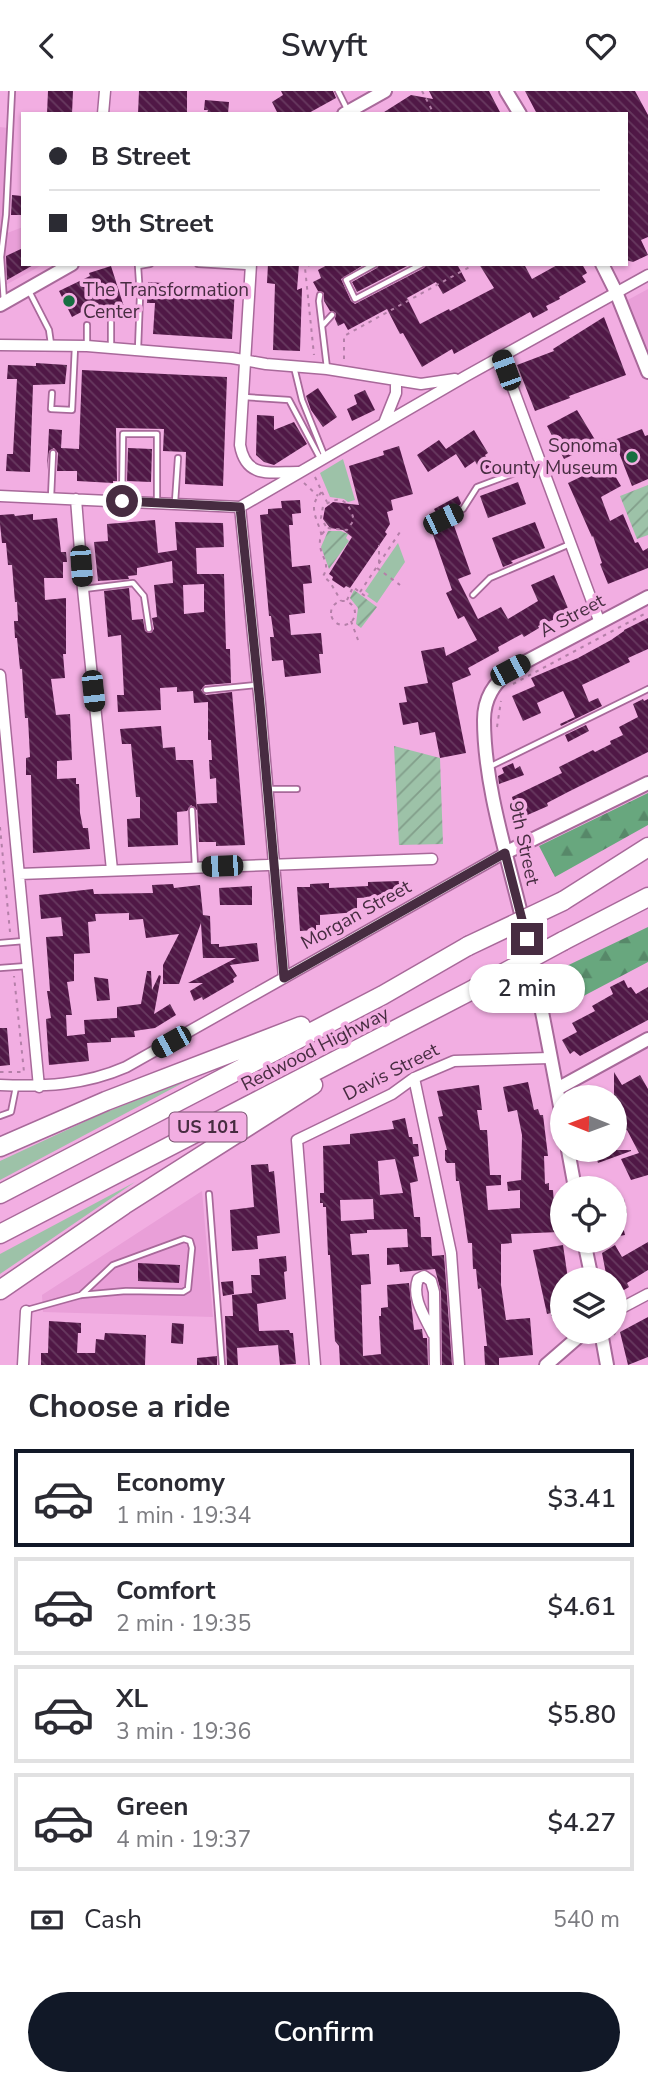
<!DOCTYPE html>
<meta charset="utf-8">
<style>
body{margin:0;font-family:"Nunito Sans",sans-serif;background:#f7f7f7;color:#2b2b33;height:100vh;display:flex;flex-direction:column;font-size:26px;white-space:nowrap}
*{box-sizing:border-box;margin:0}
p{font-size:23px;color:#7c7c81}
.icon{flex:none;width:38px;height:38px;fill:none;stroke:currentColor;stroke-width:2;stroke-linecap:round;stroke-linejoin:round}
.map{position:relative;height:1274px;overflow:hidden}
.drawer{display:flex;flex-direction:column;background:#fff;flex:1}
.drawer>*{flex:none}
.guide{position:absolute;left:21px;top:21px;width:607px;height:154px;border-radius:0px;box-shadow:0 2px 5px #0004;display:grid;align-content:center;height:154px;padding:0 28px;background:#fff}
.needle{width:46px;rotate:271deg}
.fabs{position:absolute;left:550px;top:994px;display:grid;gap:14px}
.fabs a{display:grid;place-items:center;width:77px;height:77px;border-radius:50%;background:#fff;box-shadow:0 2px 5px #0004;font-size:35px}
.end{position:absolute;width:32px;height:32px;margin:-16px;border:9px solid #472c41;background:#fff;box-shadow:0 0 0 4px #fff}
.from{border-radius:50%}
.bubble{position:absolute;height:49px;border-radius:24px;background:#fff;box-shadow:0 2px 5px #0004;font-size:23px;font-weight:600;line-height:49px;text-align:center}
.car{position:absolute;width:21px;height:42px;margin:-21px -10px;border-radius:9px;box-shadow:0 0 5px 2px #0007;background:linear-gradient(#222 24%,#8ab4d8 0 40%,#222 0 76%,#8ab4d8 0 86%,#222 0)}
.guide b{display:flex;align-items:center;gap:24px;height:66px;font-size:26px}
.guide b+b{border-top:2px solid #e1e1e2}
.guide i{width:18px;height:18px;background:#2b2b33}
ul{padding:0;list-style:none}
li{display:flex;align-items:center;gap:21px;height:98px;margin:0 14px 10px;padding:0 14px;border:4px solid #e1e1e2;border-radius:0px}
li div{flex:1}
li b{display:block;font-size:26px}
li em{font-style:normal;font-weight:600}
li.selected{border-color:#111827}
li>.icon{width:63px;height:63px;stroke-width:1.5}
h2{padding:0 28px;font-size:32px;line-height:84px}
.pay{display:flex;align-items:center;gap:18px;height:77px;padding:0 28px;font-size:26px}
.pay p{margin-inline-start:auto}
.primary-button{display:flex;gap:14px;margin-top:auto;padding:14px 28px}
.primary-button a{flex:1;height:80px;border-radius:42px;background:#111827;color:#fff;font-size:28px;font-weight:600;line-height:80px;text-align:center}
header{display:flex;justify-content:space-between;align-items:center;height:91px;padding:0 28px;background:#fff;font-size:32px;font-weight:600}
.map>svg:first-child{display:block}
.built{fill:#e99fd8}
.green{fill:#9dc2a8}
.forest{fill:url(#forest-firs)}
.garden{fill:url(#garden-furrows)}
.building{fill:url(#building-back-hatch);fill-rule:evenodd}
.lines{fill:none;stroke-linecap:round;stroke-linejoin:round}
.lane-casing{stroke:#a8699a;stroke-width:8}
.street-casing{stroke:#a8699a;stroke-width:13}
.secondary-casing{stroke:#a8699a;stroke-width:16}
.highway-casing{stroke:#a8699a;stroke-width:21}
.path{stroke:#b47fa8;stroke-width:2;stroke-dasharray:3.5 5;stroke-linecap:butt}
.lane{stroke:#fff;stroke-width:4.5}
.street{stroke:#fff;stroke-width:10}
.secondary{stroke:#fff;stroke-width:12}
.highway{stroke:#fff;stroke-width:18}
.highway-bridge-casing{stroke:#a8699a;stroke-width:21;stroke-linecap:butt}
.highway-bridge{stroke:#fff;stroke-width:18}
.route{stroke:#472c41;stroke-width:9}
.poi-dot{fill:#176f41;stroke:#f2aee2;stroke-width:2.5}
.labels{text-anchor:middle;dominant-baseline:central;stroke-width:7;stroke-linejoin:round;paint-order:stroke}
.shield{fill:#f2aee2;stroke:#7a5371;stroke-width:2}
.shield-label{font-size:18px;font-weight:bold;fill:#472c41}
.poi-label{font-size:19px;fill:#472c41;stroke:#f2aee2;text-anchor:start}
.street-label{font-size:19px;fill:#472c41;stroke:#f2aee2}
</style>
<header><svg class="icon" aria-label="back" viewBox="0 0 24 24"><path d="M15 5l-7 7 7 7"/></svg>Swyft<svg class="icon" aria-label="heart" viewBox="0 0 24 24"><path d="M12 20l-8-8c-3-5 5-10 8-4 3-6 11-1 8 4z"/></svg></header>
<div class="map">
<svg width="648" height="1274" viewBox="0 0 648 1274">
<defs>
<pattern id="forest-firs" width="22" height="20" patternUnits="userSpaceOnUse" patternTransform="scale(1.75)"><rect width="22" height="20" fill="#68a77e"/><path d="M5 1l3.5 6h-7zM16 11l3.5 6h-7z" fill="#578869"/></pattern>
<pattern id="garden-furrows" width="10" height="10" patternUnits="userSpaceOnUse" patternTransform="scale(1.75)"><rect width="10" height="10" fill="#9dc2a8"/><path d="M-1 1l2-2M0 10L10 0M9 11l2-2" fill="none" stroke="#829e8a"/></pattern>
<pattern id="building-back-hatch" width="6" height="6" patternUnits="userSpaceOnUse" patternTransform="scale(1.75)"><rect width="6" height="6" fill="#501846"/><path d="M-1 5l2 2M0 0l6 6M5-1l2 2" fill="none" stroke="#683a60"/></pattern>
</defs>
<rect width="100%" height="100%" fill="#f2aee2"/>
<path class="built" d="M0,36L8,37L2,144L23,136V173H44L0,197Z
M648,198V269L624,211Z
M202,1100L213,1226L43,1221L42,1204Z"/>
<path class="green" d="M343,368L355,409L348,411L344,408L330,406L320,382Z
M398,452L405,471L377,512L367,505L369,503L365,500Z
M192,987L0,1089V1070L99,1024Z
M135,1091L0,1183V1163Z"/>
<path class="forest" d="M648,702V734L555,786L539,755Z
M648,836V871L557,919L556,880Z"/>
<path class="garden" d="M648,394V444L637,448L620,405Z
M328,440H341L348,443L346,447L349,450L329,478L321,456Z
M354,499L377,516L361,537L356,533L358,517L350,507Z
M394,655L440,667L443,753L399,754Z"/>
<path class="building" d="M48,0H73L72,23H47Z
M139,0H187V23H138Z
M281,0H333L336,7L307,23H278L272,11L283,4Z
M429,0H489L501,23H381L411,4L433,8Z
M525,0H635L648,24V146L641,149L648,164L633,171L626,169V23H537Z
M205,9L229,11L228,23H207L208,19H204Z
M12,104L22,105V124H11Z
M23,157V173H35L7,189L6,165Z
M268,173H299L297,199L302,197L300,260L273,259L275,193L267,192Z
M329,173H365L341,188L351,210L355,213L424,177L427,173H457L466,190L443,203L436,191L407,207L420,233L449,218L450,220L494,197L479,173H524L532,188L559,173H582L587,182L582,185L586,191L559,206L560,208L546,215L548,219L533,227L530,221L454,263L452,258L422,276L403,242L400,243L387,218L348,239L344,232L338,235L335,228L336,222L330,220L324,210V202L318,200L313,191L321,187L318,179Z
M380,173H411L357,201L352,191L377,177Z
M111,175L125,219L100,217L98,212L72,226L59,200L90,185L89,182Z
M148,191L235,197L232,248L153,243L155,212H147Z
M604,226L626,284L569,305L570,307L535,320L517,274L554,260L553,258Z
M36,272L67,274L65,293L33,294L30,381L6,380L7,363H13L17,288H7L8,274L36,275Z
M82,279L227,286L223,395L185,393L186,361L163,360L164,338L116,337L117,390H113V392L77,390V380H57L58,362L54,357L49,360L47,379L49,338L62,339L61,357L79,358Z
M318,297L337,326L323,336L311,319L306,305Z
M365,299L375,319L352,330L347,318L357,313L354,304Z
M577,319L597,352L564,368L547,335Z
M257,324L274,325V339L294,331L307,353L274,374L264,371L256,364Z
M642,338L645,345L648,344V388L632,395L614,349Z
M474,339L488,362L485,364L491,375L481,381L475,370L465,377L456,363L428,381L417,364L439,349L446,358Z
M399,355L413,403L391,409L393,419L387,421L390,433L385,441L387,443L350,497L346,495L344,497L332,489L333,486L329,483L352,446L343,439L330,437L323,428L325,417L333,411L359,414L349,375L384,364L383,360Z
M128,357L152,358L151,391L127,390Z
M608,373L621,395L601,406L610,430L623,423L635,452L638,451L643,460L648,457V477L608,493L600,473L602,472L593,445L592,446L568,392Z
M518,391L526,413L488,427L480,405Z
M458,405L461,412L460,414L439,426L434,418Z
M300,409L301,422L292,423L293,434H289L292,476L310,474L312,492L303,493L305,522L289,524L291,544L321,542L323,563H319L321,582L285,586L283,569L272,570L270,546H274L271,525H269L260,424L268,423V418L282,417L281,410Z
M14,423L15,425L33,423V429L57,427L61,461H66L67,471H63V487H44L45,509L66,507V563H63L65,587L51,588L56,624L70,623L72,669L57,670V688L76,687V693H79L80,722L83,737H88L90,758L33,762L31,684H26V667L30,666L28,627H25L22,578H20L17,547H15L14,530H18L17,511H15L12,474H8L6,452H2L0,433V424Z
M155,429L158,462L177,459L175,431L223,432L224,456L196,457L197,483H224L226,558H230L231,592L205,594L201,599L206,604L232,601L245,754L216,755V751H199L197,713L217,712L216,687L210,688L209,669H212L211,649H208V611L194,612L193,600L177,601V596L160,597L161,619L118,621L117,604H124L121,544L108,546L104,500L129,497L132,529L143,528L145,540L151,542L154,538L152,527L157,526L154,494L173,492L172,470L137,477V484L128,485L129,488L98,490L94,451L108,450L107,433ZM204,493V521L184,523L183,494Z
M452,429L471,483L458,488L478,528L501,516L508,528L538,510L531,494L554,484L570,522L538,535L539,537L524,546L522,543L498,556L499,560L468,577L471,584L452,592L466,662L440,667L435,641L420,644L418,631L403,634L399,612L407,611L404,596L428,592L421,560L444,556L446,565L477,549L464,525L458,528L446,502L452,499L432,441L444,437L442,433Z
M535,431L545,457L511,470L513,472L503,476L492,447Z
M648,527V558L628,567L630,571L582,594L589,611L598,607L602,615L561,635L560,633L575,626L563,600L537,612L541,622L523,630L512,605L535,595L531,587L578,567L611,549L624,540V539Z
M643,608L644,610L648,608V661L568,701L547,712L548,715L516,729L508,713L513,710L512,706L562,682L559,676L593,659L595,661L611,653L610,650L623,644L619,636L638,626L633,613Z
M586,634L589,640L568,651L565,644Z
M161,635L163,657L175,656L176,669H193L197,719L191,714L187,720L177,721L178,754L128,756L127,728L140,727V706H136L131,653H122L120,638Z
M513,672L515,678L520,675L524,684L499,693L498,685L504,682L502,677Z
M399,790L400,805L357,807V821L320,824V834H316V839L300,840L297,796H310V793L329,792V797L368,795V791Z
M173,793L174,797L200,794L203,824L210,825L211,853H219V856L257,852L259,870L230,874L237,885L233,888L234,891L203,909L202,906L194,910L190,900L203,892H188L236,867H203L201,832L179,893H163V874L179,843L146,847L143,828L129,829V822L95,823L96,830L88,831L90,862L74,863V890L67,891L72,924H66L67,945L85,943L84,929L117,927V916L141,913L147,880H151L152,899L159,884L161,885L154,923L170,913L176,924L155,937L134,940L135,946L111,947V951L87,952L89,970L49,974L46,928L51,927L47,900H50L46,846L63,845L61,826L41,828L39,804L93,798L94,803L153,802L152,794Z
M252,795V814H220L219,797Z
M94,886L108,888L110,909L97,910Z
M624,889L628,897L631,896L636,903L648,896V929L580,965L574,960L570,963L562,949L577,941L572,932L595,920L592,915L613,903L610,896Z
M0,937H7L10,974L0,975Z
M614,981L622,994L640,984L648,998V1084L631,1089L621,1068L639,1062L627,1039L614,1044Z
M528,991L534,1019L538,1018L540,1024H543L548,1065H544L545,1093L549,1092V1099H553L554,1114H557L559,1141L511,1143L512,1152L501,1153V1194L506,1229L530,1227L533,1264L499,1267V1274H485L484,1255H487L481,1197L478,1198L476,1178H473L472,1152H468L459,1090H456L455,1072H447L445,1069V1059H447L438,1026L443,1025L437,1000L479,994L482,1019H477L480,1039H487L490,1084H501V1094L486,1095L488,1119L520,1117V1099L508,1100L507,1091L521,1089L522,1044L517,1019L508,1021L503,996Z
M405,1027L409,1046H412L413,1053H418L419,1065L413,1066L418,1090L410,1092L414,1126H420L421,1146H431L432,1165L444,1164L452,1274H442L441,1201L435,1178L400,1181L399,1173L387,1174V1157L408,1156L407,1138L367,1139V1142L350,1143L352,1164L369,1163L371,1193L361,1194L363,1265L381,1263L379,1225H381V1217L388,1216L387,1194L409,1192L414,1239L422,1238L423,1247H427L428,1274H340L339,1255L335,1250L330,1164H328L326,1116H323V1112H320V1102H324L323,1055L350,1053V1043L394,1038L392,1030ZM395,1068L403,1102L380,1104L378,1070ZM373,1108L374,1128L341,1130L340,1109Z
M594,1059H631V1060L598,1072Z
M268,1073L269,1081L274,1080L280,1142L257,1145L258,1158L232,1160L230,1119L254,1116L251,1074Z
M624,1108L627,1122L620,1123L625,1144L614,1146V1110Z
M648,1151V1179L627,1192L629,1196L614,1205V1188H607L602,1162L615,1154L622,1166Z
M563,1154L568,1188H562V1222L551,1225V1222L547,1223L533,1159Z
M286,1165L287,1180L284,1181L286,1208L257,1213L259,1240L289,1239L290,1242H293L296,1273L280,1274L278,1254L237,1257L238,1274H227L225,1225H233L232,1204L252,1202L251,1184H260L259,1168Z
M138,1172L180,1174L179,1192L138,1190Z
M233,1190L234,1203L223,1205L221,1191Z
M648,1226V1266L628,1274L620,1241Z
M49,1230L81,1232V1242H78L77,1262H95L96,1248L104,1249L105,1242L146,1244L145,1274H41V1262H48Z
M172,1232L184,1233L183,1253L171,1252Z
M217,1265V1274H197V1267Z"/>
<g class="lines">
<g class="lane-casing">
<path id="lane" d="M338,0L348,20
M198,173L250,176
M375,173L346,189L355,208L422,173
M29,200L49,239L51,253
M320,204L319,210L327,277
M4,211L1,166L6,124L12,0
M87,234V254
M322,235L332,224
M111,256V231
M138,258L140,205L138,175L150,173
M294,276L302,309L325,366
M52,302L51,318L72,319L75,256
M244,306L289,309L321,369
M51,406L53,362
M122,410L123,343H157V411
M175,411L178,367
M443,428L463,418L477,396L539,373
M84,498L133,492L144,505L149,538
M473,504L490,487L570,453
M206,599L257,594
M489,676L648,598
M269,698H297
M192,719L195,775
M0,852L24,850
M0,877L27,875
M0,1025L11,1021L16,996
M209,1103L222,1274
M27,1219L81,1204L126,1200L183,1201L188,1198L192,1157L190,1150L184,1148L113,1174L81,1204"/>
</g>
<g class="street-casing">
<path id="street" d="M103,23L105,0
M251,173L240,354C246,388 270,381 298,381
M0,254L87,255L232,267L266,273L327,278L421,293L455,288
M501,265L600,532
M384,332L396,302V290
M0,405L240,416L466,285L648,184
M76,408L83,498L112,779
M240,416L260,613L284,887
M0,584L39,996
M19,783L432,768
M414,987L451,1162L459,1274
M0,994C44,996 85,994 126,976L505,762
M614,1221L648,1203
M433,1243C425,1226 411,1207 418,1188L424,1185L431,1190L434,1201L435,1274
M23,1274L26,1220
M315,1274L297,1049L392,1003L414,987L454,970L549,967"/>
</g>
<g class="secondary-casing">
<path id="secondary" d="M506,0L520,23
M344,23L385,0
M602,173L616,201L648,281
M0,214L72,173
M505,762L648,692
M557,998L648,948
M562,1026C551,967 540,907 527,848C512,779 484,700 484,629C484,607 494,593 510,579L648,506
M568,1059L575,1097
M584,1150L592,1188
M601,1241L607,1274
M546,1274L584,1241"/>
</g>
<g class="highway-casing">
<path id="highway" d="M563,810L648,756
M563,850L648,806
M0,1056L106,1010L301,935
M0,1103L383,904L468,855
M0,1143L474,898
M0,1199L124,1114L313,994"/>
</g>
<path class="path" d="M422,0L434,23
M311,173L305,177L314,264
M344,268V245L475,173
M315,386L322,401C307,415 317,427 321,442C323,453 319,443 320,454C321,466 331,473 323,485L330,491L341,510
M304,392L318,405
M322,401L327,411
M322,443L327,437L347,439L354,429C348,409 341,403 323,415L321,427L327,437
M379,472V454
M377,477L400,494
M360,501L400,441
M347,509L353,496L365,505
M331 522a12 12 0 1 1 24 0a12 12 0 1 1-24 0Z
M351,530L358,549
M513,593L648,521
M497,636L501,610
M0,736L10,841
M0,981H24L14,885
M614,1244L618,1236"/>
<use href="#lane" class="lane"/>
<use href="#street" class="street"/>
<use href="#secondary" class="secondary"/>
<use href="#highway" class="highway"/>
<g class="highway-bridge-casing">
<path id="highway-bridge" d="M468,855L563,810
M474,898L563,850"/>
</g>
<use href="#highway-bridge" class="highway-bridge"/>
</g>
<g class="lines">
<path class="route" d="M122,410L240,416L260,613L284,887L505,762L527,848"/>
</g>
<g class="poi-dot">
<circle cx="69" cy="210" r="7"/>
<circle cx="632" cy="366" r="7"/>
</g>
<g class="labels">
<rect class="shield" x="169.5" y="1021.5" width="77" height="29" rx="5"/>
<g class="shield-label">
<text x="208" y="1036">US 101</text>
</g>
<g class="poi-label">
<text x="83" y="199">The Transformation<tspan x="83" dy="22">Center</tspan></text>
<text x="618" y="355" text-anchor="end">Sonoma<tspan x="618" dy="22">County Museum</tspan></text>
</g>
<g class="street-label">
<text transform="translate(572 525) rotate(-28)">A Street</text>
<text transform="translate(524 752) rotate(78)">9th Street</text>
<text transform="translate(356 824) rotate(-29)">Morgan Street</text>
<text transform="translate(315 958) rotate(-27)">Redwood Highway</text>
<text transform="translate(391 981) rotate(-27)">Davis Street</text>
</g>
</g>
</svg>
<div class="fabs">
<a><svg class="needle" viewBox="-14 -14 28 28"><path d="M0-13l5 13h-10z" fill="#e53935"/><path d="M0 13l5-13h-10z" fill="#7c7c81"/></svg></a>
<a><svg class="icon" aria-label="locate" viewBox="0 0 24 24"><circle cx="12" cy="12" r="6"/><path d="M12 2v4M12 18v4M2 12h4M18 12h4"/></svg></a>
<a><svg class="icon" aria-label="layers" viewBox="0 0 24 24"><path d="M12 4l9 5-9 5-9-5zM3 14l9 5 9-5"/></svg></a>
</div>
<i class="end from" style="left:122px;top:410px"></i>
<i class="end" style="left:527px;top:848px"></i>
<div class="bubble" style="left:469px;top:873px;width:116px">2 min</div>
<i class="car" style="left:506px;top:279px;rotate:340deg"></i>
<i class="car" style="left:443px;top:428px;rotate:64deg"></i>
<i class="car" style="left:81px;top:475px;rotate:176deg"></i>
<i class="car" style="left:510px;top:579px;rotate:62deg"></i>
<i class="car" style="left:93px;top:600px;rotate:174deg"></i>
<i class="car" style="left:222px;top:775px;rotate:268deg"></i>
<i class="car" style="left:171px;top:951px;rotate:241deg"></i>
<div class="guide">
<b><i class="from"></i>B Street</b>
<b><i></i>9th Street</b>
</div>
</div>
<section class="drawer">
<h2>Choose a ride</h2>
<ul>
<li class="selected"><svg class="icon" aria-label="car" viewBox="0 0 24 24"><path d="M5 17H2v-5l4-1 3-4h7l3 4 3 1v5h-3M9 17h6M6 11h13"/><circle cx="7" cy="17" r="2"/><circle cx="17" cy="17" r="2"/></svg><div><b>Economy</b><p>1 min · 19:34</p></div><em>$3.41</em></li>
<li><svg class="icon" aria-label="car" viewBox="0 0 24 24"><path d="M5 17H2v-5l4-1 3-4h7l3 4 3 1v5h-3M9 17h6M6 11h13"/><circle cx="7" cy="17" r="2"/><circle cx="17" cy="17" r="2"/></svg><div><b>Comfort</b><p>2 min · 19:35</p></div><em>$4.61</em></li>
<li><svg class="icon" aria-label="car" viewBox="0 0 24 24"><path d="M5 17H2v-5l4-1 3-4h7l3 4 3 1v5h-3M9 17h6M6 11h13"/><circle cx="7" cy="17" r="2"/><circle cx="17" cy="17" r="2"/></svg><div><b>XL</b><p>3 min · 19:36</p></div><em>$5.80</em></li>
<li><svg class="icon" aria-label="car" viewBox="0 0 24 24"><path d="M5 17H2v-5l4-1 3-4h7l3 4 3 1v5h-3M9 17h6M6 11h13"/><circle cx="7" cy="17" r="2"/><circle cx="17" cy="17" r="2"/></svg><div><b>Green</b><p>4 min · 19:37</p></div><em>$4.27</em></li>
</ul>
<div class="pay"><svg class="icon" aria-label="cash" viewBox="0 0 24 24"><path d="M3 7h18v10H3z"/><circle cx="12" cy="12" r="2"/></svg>Cash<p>540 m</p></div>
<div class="primary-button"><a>Confirm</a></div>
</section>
